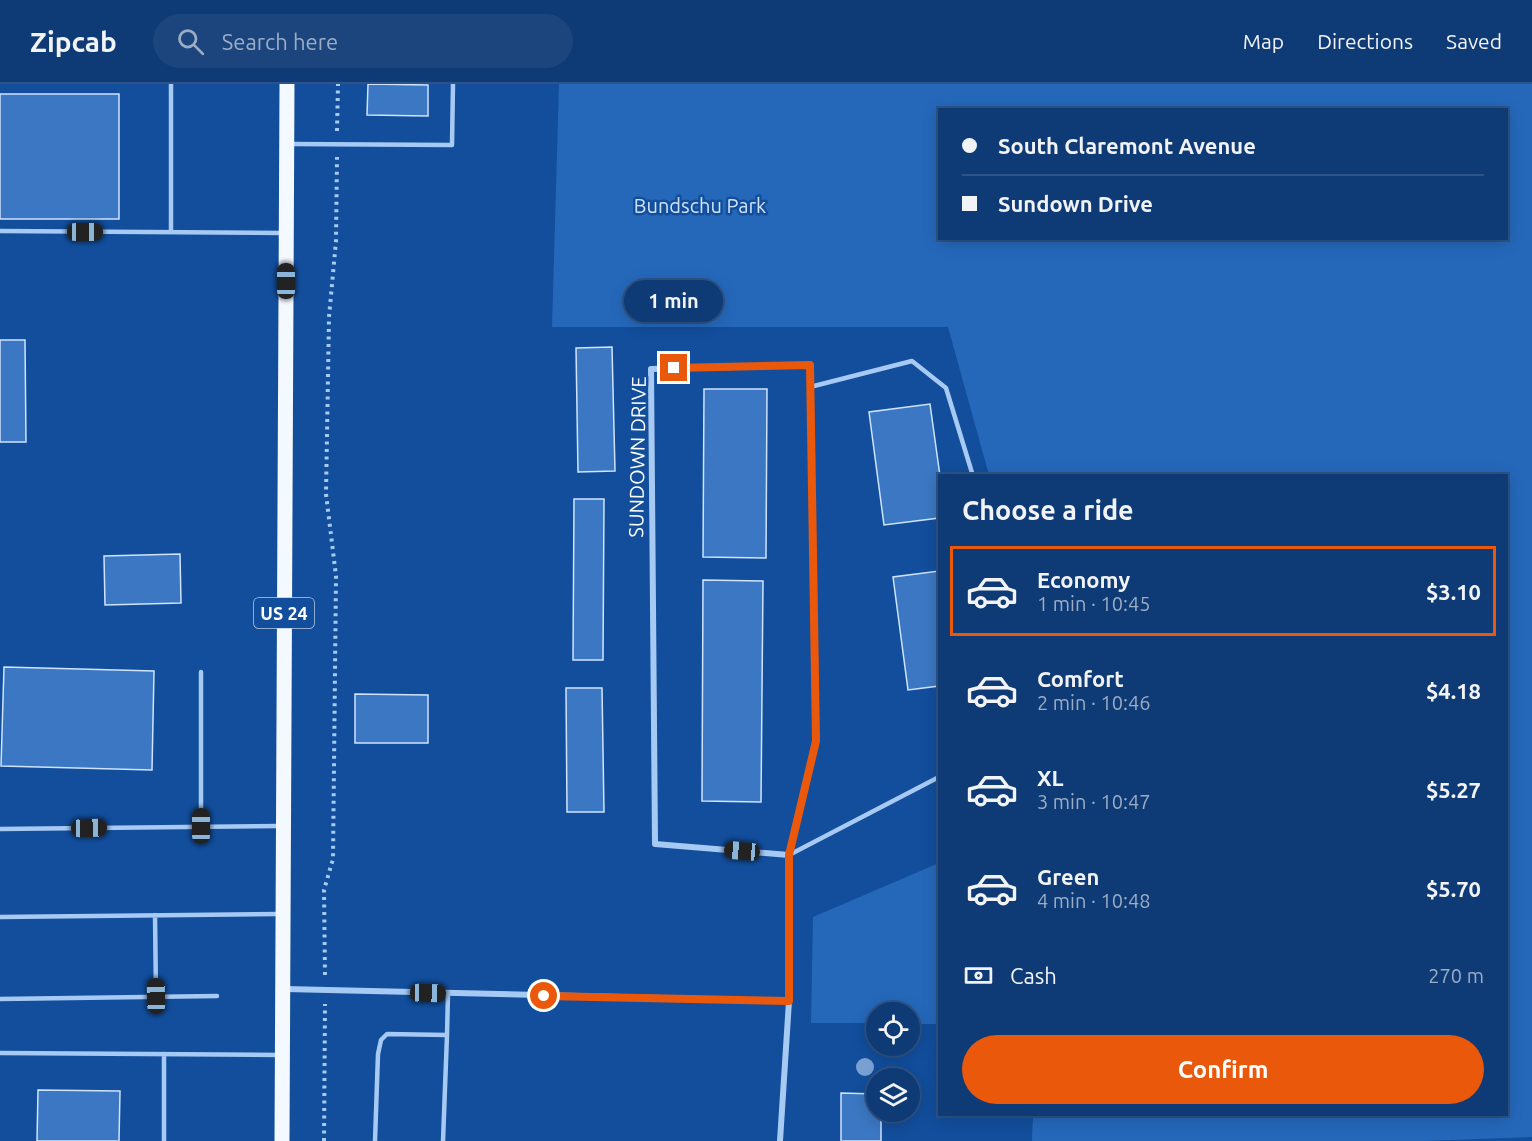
<!DOCTYPE html>
<meta charset="utf-8">
<style>
body{margin:0;font-family:Ubuntu,sans-serif;background:#1c457d;color:#f1f3f6;height:100vh;display:flex;flex-direction:column;font-size:22px;white-space:nowrap}
*{box-sizing:border-box;margin:0}
p{font-size:20px;color:#9badc5}
.icon{flex:none;width:33px;height:33px;fill:none;stroke:currentColor;stroke-width:2;stroke-linecap:round;stroke-linejoin:round}
.map{position:relative;flex:1;overflow:hidden}
.panel{position:absolute;left:938px;top:390px;width:570px;height:642px;display:flex;flex-direction:column;background:#0e3a75;border-radius:0px;box-shadow:0 3px 15px #0003,0 0 0 2px #2e5487}
.panel>*{flex:none}
.banner{position:absolute;left:938px;top:24px;width:570px;height:132px;border-radius:0px;box-shadow:0 3px 15px #0003,0 0 0 2px #2e5487;display:grid;align-content:center;height:132px;padding:0 24px;background:#0e3a75}
.buttons{position:absolute;left:866px;top:918px;display:grid;gap:12px}
.buttons a{display:grid;place-items:center;width:54px;height:54px;border-radius:50%;background:#0e3a75;box-shadow:0 3px 15px #0003,0 0 0 2px #2e5487;font-size:30px}
.end{position:absolute;width:27px;height:27px;margin:-14px;border:8px solid #ea580c;background:#fff;box-shadow:0 0 0 3px #fff}
.from{border-radius:50%}
.bubble{position:absolute;height:42px;border-radius:21px;background:#0e3a75;box-shadow:0 3px 15px #0003,0 0 0 2px #2e5487;font-size:20px;font-weight:700;line-height:42px;text-align:center}
.car{position:absolute;width:18px;height:36px;margin:-18px -9px;border-radius:8px;box-shadow:0 0 4px 2px #0007;background:linear-gradient(#222 24%,#8ab4d8 0 40%,#222 0 76%,#8ab4d8 0 86%,#222 0)}
.banner b{display:flex;align-items:center;gap:21px;height:57px;font-size:22px}
.banner b+b{border-top:2px solid #2e5487}
.banner i{width:15px;height:15px;background:#f1f3f6}
ul{padding:0;list-style:none}
li{display:flex;align-items:center;gap:18px;height:90px;margin:0 12px 9px;padding:0 12px;border:3px solid transparent;border-radius:0px}
li div{flex:1}
li b{display:block;font-size:22px}
li em{font-style:normal;font-weight:700}
li.active{border-color:#ea580c}
li>.icon{width:54px;height:54px;stroke-width:1.5}
h2{padding:0 24px;font-size:27px;line-height:72px}
.pay{display:flex;align-items:center;gap:15px;height:66px;padding:0 24px;font-size:22px}
.pay p{margin-inline-start:auto}
.action{display:flex;gap:12px;margin-top:auto;padding:12px 24px}
.action a{flex:1;height:69px;border-radius:36px;background:#ea580c;color:#fff;font-size:24px;font-weight:700;line-height:69px;text-align:center}
header{display:flex;align-items:center;gap:36px;box-sizing:border-box;height:84px;padding:0 30px;background:#0e3a75;border-bottom:2px solid #2e5487}
header strong{font-size:28px}
nav{display:flex;gap:33px;margin-inline-start:auto;font-size:21px}
.search{width:420px;height:54px;background:#1c457d;display:flex;align-items:center;gap:15px;box-sizing:border-box;padding:0 21px;border-radius:33px;color:#9badc5;font-size:22px}
.map>svg:first-child{display:block}
.green{fill:#2568ba;fill-rule:evenodd}
.building{fill:#3b77c3;stroke:#cfe4fe;stroke-width:1.5}
.lines{fill:none;stroke-linecap:round;stroke-linejoin:round}
.path{stroke:#a7caf4;stroke-width:4;stroke-dasharray:3 4.5;stroke-linecap:butt}
.service{stroke:#a7caf4;stroke-width:4.5}
.minor{stroke:#a7caf4;stroke-width:6}
.primary{stroke:#f4f8ff;stroke-width:15}
.tree{fill:#7aa0d2}
.route{stroke:#ea580c;stroke-width:8}
.labels{text-anchor:middle;dominant-baseline:central;stroke-width:5;stroke-linejoin:round;paint-order:stroke}
.shield{fill:#124e9c;stroke:#b8cae1;stroke-width:1.5}
.shield-label{font-size:18px;font-weight:bold;fill:#fff}
.park-label{font-size:20px;fill:#cfe4fe;stroke:#124e9c}
.street-label{font-size:20px;fill:#fff;stroke:#124e9c}
</style>
<header>
<strong>Zipcab</strong>
<div class="search"><svg class="icon" aria-label="search" viewBox="0 0 24 24"><circle cx="10" cy="10" r="6"/><path d="M15 15l6 6"/></svg>Search here</div>
<nav><a>Map</a><a>Directions</a><a>Saved</a></nav>
</header>
<div class="map">
<svg width="1532" height="1057" viewBox="0 0 1532 1057">
<rect width="100%" height="100%" fill="#124e9c"/>
<path class="green" d="M559,0H1532V1053L1424,1057H1032L1033,1031L1506,1030V392L989,391L948,243H552ZM939,26H1506V154H939Z
M939,779V940H909V928H876V939H811L813,833Z"/>
<path class="building" d="M368,0L428,1V32L367,31Z
M0,10H119V135H0Z
M0,256H25L26,358H0Z
M612,263L615,387L578,388L576,264Z
M704,305H767L766,474L703,473Z
M930,320L940,392L939,434L884,441L869,328Z
M574,415H604L603,576H573Z
M180,470L181,519L105,521L104,472Z
M939,487V602L908,606L893,493Z
M703,496L763,497L761,718L702,717Z
M4,583L154,587L152,686L1,682Z
M566,604H602L604,728H567Z
M355,610L428,611V659H355Z
M38,1006L120,1007L119,1057H37Z
M841,1009L876,1010V1028H881V1057H841Z"/>
<g class="lines">
<path class="path" d="M337,47L338,0
M325,891L324,806L333,775L336,492L326,410L329,233L336,157L337,73
M324,1057L325,920"/>
<path class="service" d="M290,60L452,61L453,0
M0,147L283,149
M171,148V0
M810,303L912,277L946,304L973,392
M201,588V742
M0,745L279,742
M789,771L939,693
M155,831L156,912
M0,833L279,830
M0,915L217,912
M447,951L448,909
M0,969L279,971
M164,1057V970
M375,1057L378,970L381,956L387,950L447,951L443,1057"/>
<path class="minor" d="M810,281L816,658L789,771L655,760L651,285Z
M285,905L789,917
M780,1057L789,917V771"/>
<path class="primary" d="M282,1057L287,0"/>
</g>
<circle class="tree" cx="865" cy="983" r="9"/>
<g class="lines">
<path class="route" d="M544,912L789,917V771L816,657L810,281L674,284"/>
</g>
<g class="labels">
<rect class="shield" x="254" y="514" width="60" height="30" rx="4.5"/>
<g class="shield-label">
<text x="284" y="529">US 24</text>
</g>
<g class="park-label">
<text x="700" y="121">Bundschu Park</text>
</g>
<g class="street-label">
<text transform="translate(637 373) rotate(-89)">SUNDOWN DRIVE</text>
</g>
</g>
</svg>
<div class="buttons">
<a><svg class="icon" aria-label="locate" viewBox="0 0 24 24"><circle cx="12" cy="12" r="6"/><path d="M12 2v4M12 18v4M2 12h4M18 12h4"/></svg></a>
<a><svg class="icon" aria-label="layers" viewBox="0 0 24 24"><path d="M12 4l9 5-9 5-9-5zM3 14l9 5 9-5"/></svg></a>
</div>
<i class="end from" style="left:544px;top:912px"></i>
<i class="end" style="left:674px;top:284px"></i>
<div class="bubble" style="left:624px;top:196px;width:99px">1 min</div>
<i class="car" style="left:85px;top:148px;rotate:90deg"></i>
<i class="car" style="left:286px;top:197px;rotate:0deg"></i>
<i class="car" style="left:201px;top:742px;rotate:0deg"></i>
<i class="car" style="left:89px;top:744px;rotate:89deg"></i>
<i class="car" style="left:742px;top:767px;rotate:275deg"></i>
<i class="car" style="left:428px;top:909px;rotate:91deg"></i>
<i class="car" style="left:156px;top:912px;rotate:359deg"></i>
<div class="banner">
<b><i class="from"></i>South Claremont Avenue</b>
<b><i></i>Sundown Drive</b>
</div>
<section class="panel">
<h2>Choose a ride</h2>
<ul>
<li class="active"><svg class="icon" aria-label="car" viewBox="0 0 24 24"><path d="M5 17H2v-5l4-1 3-4h7l3 4 3 1v5h-3M9 17h6M6 11h13"/><circle cx="7" cy="17" r="2"/><circle cx="17" cy="17" r="2"/></svg><div><b>Economy</b><p>1 min · 10:45</p></div><em>$3.10</em></li>
<li><svg class="icon" aria-label="car" viewBox="0 0 24 24"><path d="M5 17H2v-5l4-1 3-4h7l3 4 3 1v5h-3M9 17h6M6 11h13"/><circle cx="7" cy="17" r="2"/><circle cx="17" cy="17" r="2"/></svg><div><b>Comfort</b><p>2 min · 10:46</p></div><em>$4.18</em></li>
<li><svg class="icon" aria-label="car" viewBox="0 0 24 24"><path d="M5 17H2v-5l4-1 3-4h7l3 4 3 1v5h-3M9 17h6M6 11h13"/><circle cx="7" cy="17" r="2"/><circle cx="17" cy="17" r="2"/></svg><div><b>XL</b><p>3 min · 10:47</p></div><em>$5.27</em></li>
<li><svg class="icon" aria-label="car" viewBox="0 0 24 24"><path d="M5 17H2v-5l4-1 3-4h7l3 4 3 1v5h-3M9 17h6M6 11h13"/><circle cx="7" cy="17" r="2"/><circle cx="17" cy="17" r="2"/></svg><div><b>Green</b><p>4 min · 10:48</p></div><em>$5.70</em></li>
</ul>
<div class="pay"><svg class="icon" aria-label="cash" viewBox="0 0 24 24"><path d="M3 7h18v10H3z"/><circle cx="12" cy="12" r="2"/></svg>Cash<p>270 m</p></div>
<div class="action"><a>Confirm</a></div>
</section>
</div>
